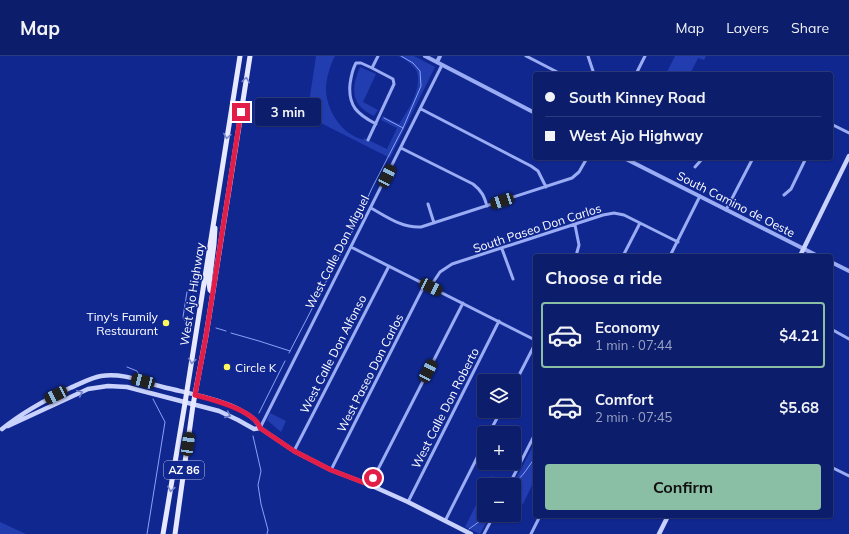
<!DOCTYPE html>
<meta charset="utf-8">
<style>
body{margin:0;font-family:Mulish,sans-serif;background:#1a2a74;color:#f1f3f6;height:100vh;display:flex;flex-direction:column;font-size:15px;white-space:nowrap}
*{box-sizing:border-box;margin:0}
p{font-size:13px;color:#9aa2c2}
.icon{flex:none;width:22px;height:22px;fill:none;stroke:currentColor;stroke-width:2;stroke-linecap:round;stroke-linejoin:round}
.map{position:relative;flex:1;overflow:hidden}
.panel{position:absolute;left:533px;top:198px;width:300px;height:264px;display:flex;flex-direction:column;background:#0c1d6c;border-radius:4px;box-shadow:0 1px 3px #0004,0 0 0 1px #2c3b7f}
.panel>*{flex:none}
.hud{position:absolute;left:533px;top:16px;width:300px;height:88px;border-radius:4px;box-shadow:0 1px 3px #0004,0 0 0 1px #2c3b7f;display:grid;align-content:center;height:88px;padding:0 12px;background:#0c1d6c}
.controls{position:absolute;left:477px;top:318px;display:grid;gap:8px}
.controls a{display:grid;place-items:center;width:44px;height:44px;border-radius:4px;background:#0c1d6c;box-shadow:0 1px 3px #0004,0 0 0 1px #2c3b7f;font-size:20px}
.end{position:absolute;width:18px;height:18px;margin:-9px;border:5px solid #e11d48;background:#fff;box-shadow:0 0 0 2px #fff}
.from{border-radius:50%}
.bubble{position:absolute;height:28px;border-radius:4px;background:#0c1d6c;box-shadow:0 1px 3px #0004,0 0 0 1px #2c3b7f;font-size:13px;font-weight:700;line-height:28px;text-align:center}
.car{position:absolute;width:12px;height:24px;margin:-12px -6px;border-radius:5px;box-shadow:0 0 3px 1px #0007;background:linear-gradient(#222 24%,#8ab4d8 0 40%,#222 0 76%,#8ab4d8 0 86%,#222 0)}
.hud b{display:flex;align-items:center;gap:14px;height:38px;font-size:15px}
.hud b+b{border-top:1px solid #2c3b7f}
.hud i{width:10px;height:10px;background:#f1f3f6}
ul{padding:0;list-style:none}
li{display:flex;align-items:center;gap:12px;height:66px;margin:0 8px 6px;padding:0 4px;border:2px solid transparent;border-radius:4px}
li div{flex:1}
li b{display:block;font-size:15px}
li em{font-style:normal;font-weight:700}
li.active{border-color:#8abfa5}
li>.icon{width:36px;height:36px;stroke-width:1.5}
h2{padding:0 12px;font-size:18px;line-height:48px}
.cta{display:flex;gap:8px;margin-top:auto;padding:8px 12px}
.cta a{flex:1;height:46px;border-radius:4px;background:#8abfa5;color:#111;font-size:16px;font-weight:700;line-height:46px;text-align:center}
header{display:flex;align-items:center;gap:24px;box-sizing:border-box;height:56px;padding:0 20px;background:#0c1d6c;border-bottom:1px solid #2c3b7f}
header strong{font-size:19px}
nav{display:flex;gap:22px;margin-inline-start:auto;font-size:14px}
.map>svg:first-child{display:block}
.green{fill:#213db0}
.lines{fill:none;stroke-linecap:round;stroke-linejoin:round}
.stream{stroke:#8ba2f7;stroke-width:1}
.minor{stroke:#9aacf3;stroke-width:3}
.tertiary{stroke:#9aacf3;stroke-width:4}
.secondary{stroke:#c9d2fd;stroke-width:4.5}
.primary{stroke:#e6e9ff;stroke-width:5}
.oneway{stroke:#7b88c8}
.oneway2{stroke:#6c7cc6}
.route{stroke:#e11d48;stroke-width:5}
.poi-dot{fill:#fff95c;stroke:#102790;stroke-width:1.5}
.labels{text-anchor:middle;dominant-baseline:central;stroke-width:3;stroke-linejoin:round;paint-order:stroke}
.shield{fill:#102790;stroke:#b7bede;stroke-width:1}
.shield-label{font-size:11px;font-weight:bold;fill:#fff}
.street-label{font-size:12px;fill:#fff;stroke:#102790}
.poi-label{font-size:12px;fill:#fff;stroke:#102790;text-anchor:end}
</style>
<header>
<strong>Map</strong>
<nav><a>Map</a><a>Layers</a><a>Share</a></nav>
</header>
<div class="map">
<svg width="849" height="478" viewBox="0 0 849 478">
<rect width="100%" height="100%" fill="#102790"/>
<path class="green" d="M316,0H335C330,9 326,23 326,33C326,49 336,68 349,77C353,80 358,82 363,84L364,82L387,93L397,72L381,64L383,60L399,68C408,54 422,34 417,16C414,9 405,3 398,0H414L435,11L390,102L307,60Z
M675,0H706L704,4L698,2L690,18H666Z
M360,11L376,18L363,46L378,54L374,60C350,49 351,33 360,11Z
M270,357L286,365L281,376L267,364Z
M535,386V423L523,448L514,444V429H513Z
M491,420L506,427L505,429H486Z
M484,433V459H490L480,478L465,471Z
M0,466L26,478H0Z"/>
<g class="lines">
<path class="stream" d="M384,62L403,72
M187,236L183,261L185,265L188,266
M216,272L226,275
M231,277L259,285L290,295
M289,297L354,172L372,132L403,72L421,30L420,15L413,7L401,0
M127,311L137,315L139,319
M259,357L285,305
M253,380L261,415L258,429L261,448L268,474L267,478
M515,426C523,421 529,409 535,402
M469,473L484,462L486,459
M147,478L165,366L153,343"/>
<path class="minor" d="M526,0L561,18
M588,0L594,18
M372,12L361,7H356L355,9C352,15 351,21 350,28C348,50 357,58 376,68
M636,18L645,0
M421,53L531,110L538,115L546,131
M831,68L849,77
M368,84L394,28L393,23L372,12L378,0
M401,92L473,128C482,135 484,140 487,150
M695,111L703,102
M784,139L791,133L806,102
M428,148L434,167
M371,152C387,161 402,172 421,171L572,122L579,116L587,102
M726,154L753,102
M575,169L579,189L576,200
M351,191L535,284
M502,193L513,223
M623,200L640,167
M670,200L700,140
M430,231L440,216L452,208L603,159L614,157L624,159L678,186
M831,273L849,283
M514,329L535,288
M260,372L442,9
M489,377L501,355
M294,395L389,210
M831,411L849,420
M331,414L425,228
M370,429L463,247
M509,429L535,378
M408,446L499,265
M445,465L484,388
M484,478L494,459
M531,478L540,460"/>
<path class="tertiary" d="M425,0L535,57
M437,6L440,0
M624,102L818,200
M831,206L849,215"/>
<path class="secondary" d="M800,200L849,100
M8,370L88,333L108,330L127,331L219,355L238,364L254,373L260,372
M2,373C23,356 45,344 70,332C80,328 90,322 101,320C123,316 146,327 167,332C188,337 211,341 232,350C241,354 257,362 260,372L294,395L331,414L370,429L408,446L471,478
M659,478L668,460"/>
<path class="primary" d="M212,236L210,234L209,228L214,188L215,172
M163,478L185,347L240,0
M175,478L193,349L206,280L250,0"/>
</g>
<defs><path id="oneway-chevron" d="M-2-3.5L2.5 0L-2 3.5" fill="none" stroke-width="1.6" stroke-linecap="round" stroke-linejoin="round"/></defs>
<g class="oneway">
<use href="#oneway-chevron" transform="translate(246 24) rotate(-81)"/>
<use href="#oneway-chevron" transform="translate(227 80) rotate(99)"/>
<use href="#oneway-chevron" transform="translate(192 305) rotate(99)"/>
<use href="#oneway-chevron" transform="translate(171 433) rotate(100)"/>
</g>
<g class="oneway2">
<use href="#oneway-chevron" transform="translate(80 337) rotate(-25)"/>
<use href="#oneway-chevron" transform="translate(228 359) rotate(24)"/>
</g>
<g class="lines">
<path class="route" d="M241,56L206,280L195,339C211,343 255,354 260,372L294,395L331,414L370,429L373,422"/>
</g>
<g class="poi-dot">
<circle cx="166" cy="267" r="4"/>
<circle cx="227" cy="311" r="4"/>
</g>
<g class="labels">
<rect class="shield" x="164" y="405" width="40" height="18" rx="3"/>
<g class="shield-label">
<text x="184" y="414">AZ 86</text>
</g>
<g class="street-label">
<text transform="translate(736 148) rotate(27)">South Camino de Oeste</text>
<text transform="translate(537 172) rotate(-18)">South Paseo Don Carlos</text>
<text transform="translate(337 196) rotate(-63)">West Calle Don Miguel</text>
<text transform="translate(192 238) rotate(-81)">West Ajo Highway</text>
<text transform="translate(333 298) rotate(-63)">West Calle Don Alfonso</text>
<text transform="translate(370 317) rotate(-63)">West Paseo Don Carlos</text>
<text transform="translate(445 352) rotate(-63)">West Calle Don Roberto</text>
</g>
<g class="poi-label">
<text x="158" y="260">Tiny's Family<tspan x="158" dy="14">Restaurant</tspan></text>
<text x="235" y="311" text-anchor="start">Circle K</text>
</g>
</g>
</svg>
<div class="controls">
<a><svg class="icon" aria-label="layers" viewBox="0 0 24 24"><path d="M12 4l9 5-9 5-9-5zM3 14l9 5 9-5"/></svg></a>
<a>+</a>
<a>−</a>
</div>
<i class="end from" style="left:373px;top:422px"></i>
<i class="end" style="left:241px;top:56px"></i>
<div class="bubble" style="left:255px;top:42px;width:66px">3 min</div>
<i class="car" style="left:387px;top:120px;rotate:26deg"></i>
<i class="car" style="left:502px;top:145px;rotate:252deg"></i>
<i class="car" style="left:431px;top:231px;rotate:117deg"></i>
<i class="car" style="left:428px;top:315px;rotate:27deg"></i>
<i class="car" style="left:143px;top:325px;rotate:285deg"></i>
<i class="car" style="left:56px;top:339px;rotate:244deg"></i>
<i class="car" style="left:188px;top:388px;rotate:8deg"></i>
<div class="hud">
<b><i class="from"></i>South Kinney Road</b>
<b><i></i>West Ajo Highway</b>
</div>
<section class="panel">
<h2>Choose a ride</h2>
<ul>
<li class="active"><svg class="icon" aria-label="car" viewBox="0 0 24 24"><path d="M5 17H2v-5l4-1 3-4h7l3 4 3 1v5h-3M9 17h6M6 11h13"/><circle cx="7" cy="17" r="2"/><circle cx="17" cy="17" r="2"/></svg><div><b>Economy</b><p>1 min · 07:44</p></div><em>$4.21</em></li>
<li><svg class="icon" aria-label="car" viewBox="0 0 24 24"><path d="M5 17H2v-5l4-1 3-4h7l3 4 3 1v5h-3M9 17h6M6 11h13"/><circle cx="7" cy="17" r="2"/><circle cx="17" cy="17" r="2"/></svg><div><b>Comfort</b><p>2 min · 07:45</p></div><em>$5.68</em></li>
</ul>
<div class="cta"><a>Confirm</a></div>
</section>
</div>
